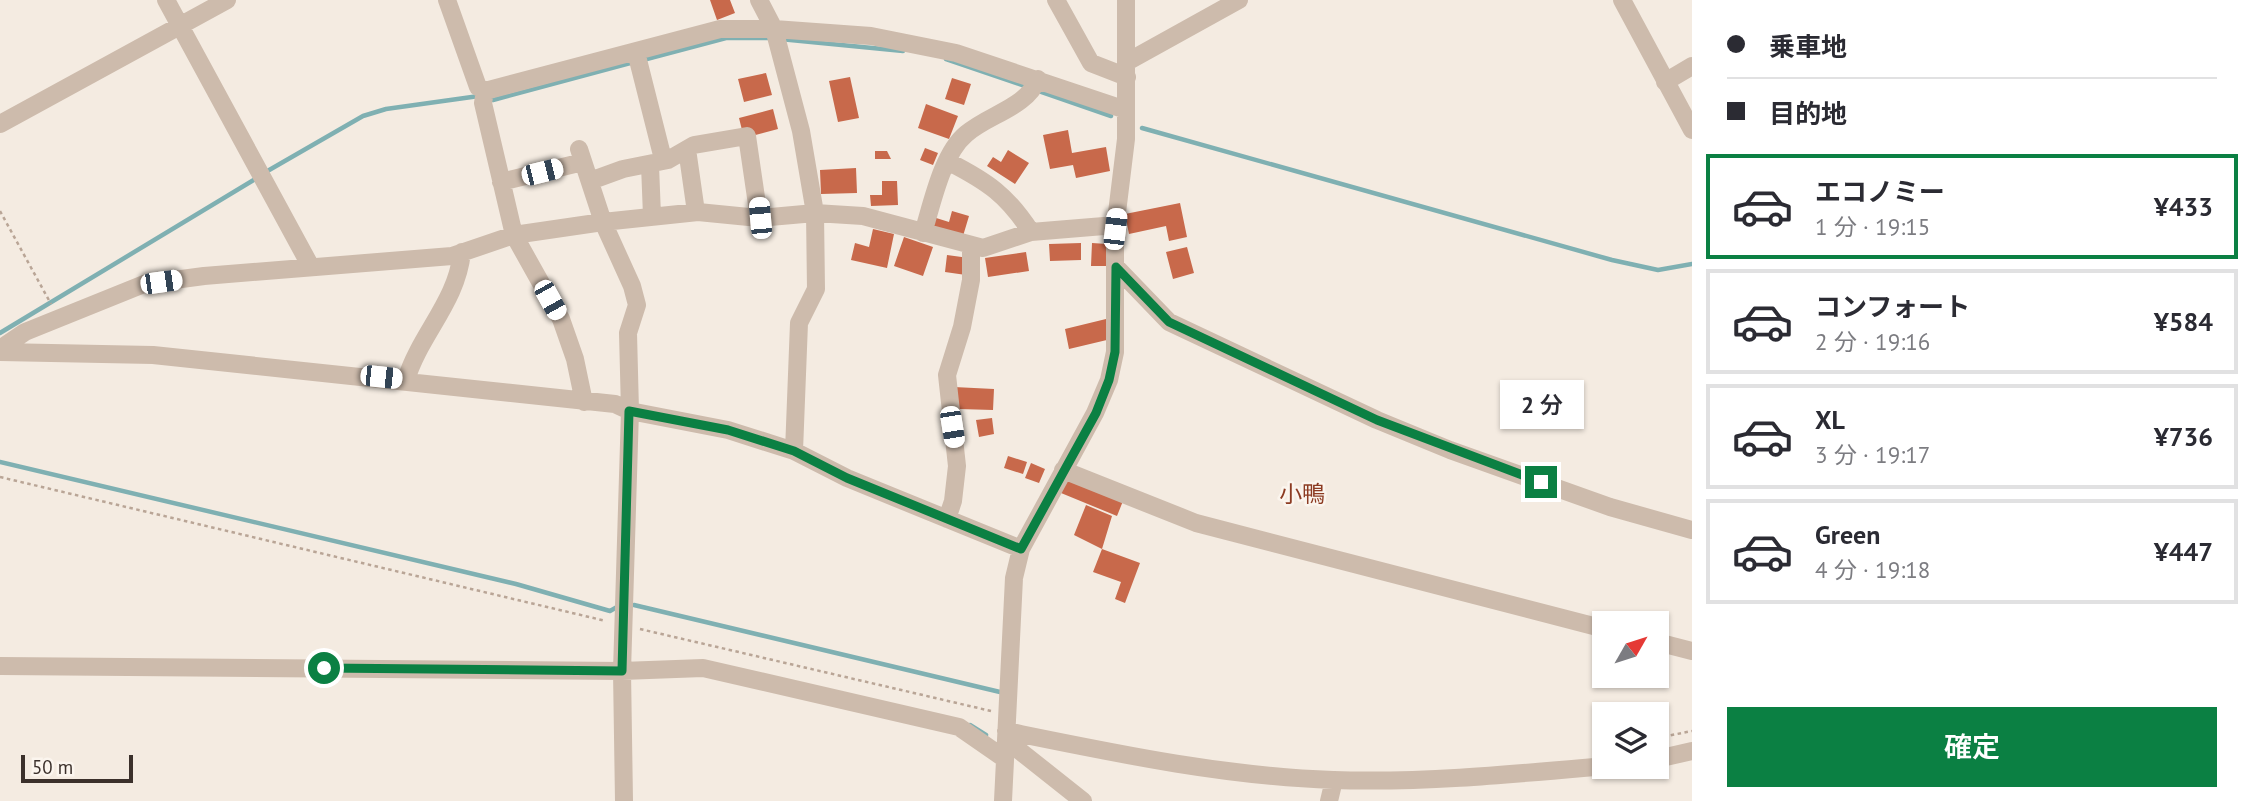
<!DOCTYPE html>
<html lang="ja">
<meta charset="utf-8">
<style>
body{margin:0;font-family:"PT Sans","Noto Sans JP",sans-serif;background:#f7f7f7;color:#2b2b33;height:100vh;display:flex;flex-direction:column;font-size:26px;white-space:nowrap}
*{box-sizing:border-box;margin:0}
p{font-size:23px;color:#7c7c81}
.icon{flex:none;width:38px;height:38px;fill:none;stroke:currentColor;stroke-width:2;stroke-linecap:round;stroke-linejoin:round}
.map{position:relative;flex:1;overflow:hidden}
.drawer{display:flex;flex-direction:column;background:#fff;width:560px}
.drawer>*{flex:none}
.guide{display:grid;align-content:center;height:154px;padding:0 35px;background:#fff}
.needle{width:46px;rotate:51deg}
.tools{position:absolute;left:1592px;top:611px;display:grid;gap:14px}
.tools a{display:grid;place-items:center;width:77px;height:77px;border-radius:0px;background:#fff;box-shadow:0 2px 5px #0004;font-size:35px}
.scale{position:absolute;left:21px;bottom:18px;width:112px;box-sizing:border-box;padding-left:7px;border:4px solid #3b302b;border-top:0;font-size:19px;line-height:24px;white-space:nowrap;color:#3b302b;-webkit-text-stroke:5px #fbf5ee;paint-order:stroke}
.end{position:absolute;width:32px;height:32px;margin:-16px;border:9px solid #0b8043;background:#fff;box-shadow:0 0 0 4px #fff}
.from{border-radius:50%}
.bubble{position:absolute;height:49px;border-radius:0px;background:#fff;box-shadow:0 2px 5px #0004;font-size:23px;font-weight:600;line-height:49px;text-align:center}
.car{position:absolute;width:21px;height:42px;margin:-21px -10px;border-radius:9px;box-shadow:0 0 5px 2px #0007;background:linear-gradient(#fff 24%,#345 0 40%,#fff 0 76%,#345 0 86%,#fff 0)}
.guide b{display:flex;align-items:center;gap:24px;height:66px;font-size:26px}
.guide b+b{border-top:2px solid #e1e1e2}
.guide i{width:18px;height:18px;background:#2b2b33}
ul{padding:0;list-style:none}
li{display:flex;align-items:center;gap:21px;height:105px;margin:0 14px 10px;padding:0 21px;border:4px solid #e1e1e2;border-radius:0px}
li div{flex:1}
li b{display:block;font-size:26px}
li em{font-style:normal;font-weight:600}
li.on{border-color:#0b8043}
li>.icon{width:63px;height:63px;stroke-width:1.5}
.cta{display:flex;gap:14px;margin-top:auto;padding:14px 35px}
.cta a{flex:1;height:80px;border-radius:0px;background:#0b8043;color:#fff;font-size:28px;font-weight:600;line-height:80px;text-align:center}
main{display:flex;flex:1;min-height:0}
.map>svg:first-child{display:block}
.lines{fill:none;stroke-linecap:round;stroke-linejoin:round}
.stream{stroke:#7fb0b2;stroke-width:4.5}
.building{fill:#c8694b}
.path{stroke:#b9a596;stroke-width:2.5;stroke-dasharray:3.5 3.5;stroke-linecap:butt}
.minor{stroke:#cdbbac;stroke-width:18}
.route{stroke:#0b8043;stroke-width:9}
.labels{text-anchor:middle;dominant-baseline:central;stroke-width:5;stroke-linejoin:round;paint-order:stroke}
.neighbourhood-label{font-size:23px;fill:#8c3b22;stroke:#fbf5ee}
</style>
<main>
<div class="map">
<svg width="1692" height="801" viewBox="0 0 1692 801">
<rect width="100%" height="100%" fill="#f4ebe1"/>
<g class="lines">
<path class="stream" d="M780,39L903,51
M946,59L1028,87
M643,60L726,38H771
M1036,90L1111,116
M487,99L493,100L634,62
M1142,128L1612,260L1658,270L1692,264
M264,173L363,116L386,109L479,96
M0,333L257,178
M0,462L516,584L610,611L617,607
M634,605L1000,692
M970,725L986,735"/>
</g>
<path class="building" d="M710,0H730L735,13L717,20Z
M766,73L772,95L744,102L738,79Z
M850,77L859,118L838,122L829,81Z
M952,78L971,84L964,105L945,99Z
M926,104L958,116L949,139L918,128Z
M773,109L778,129L744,138L739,118Z
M1068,130L1072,153L1106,147L1110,171L1076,178L1073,165L1050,169L1043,135Z
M925,148L938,153L933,165L920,160Z
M1008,150L1029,163L1015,184L987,166L993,157L1001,162Z
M875,151H887L891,159H875Z
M856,168L857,193L821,194L820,170Z
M882,181H897L898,205L871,206L870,195H882Z
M1180,203L1187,237L1169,241L1166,226L1129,234L1125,214Z
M952,211L969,216L963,236L930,227L933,217L949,222Z
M873,229L894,234L887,268L851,260L855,243L869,247Z
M904,237L933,247L923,276L894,266Z
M1081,243V260L1050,261L1049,244Z
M1092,243L1107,244V266H1091Z
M1187,247L1194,273L1173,279L1166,252Z
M1026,252L1029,271L988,277L985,258Z
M947,255L969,258L966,275L945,272Z
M1106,319L1111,339L1069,349L1065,329Z
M954,387L994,389L993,410L959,409Z
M992,418L994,434L979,437L976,420Z
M1008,456L1027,462L1023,474L1004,468Z
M1031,463L1045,469L1039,483L1025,478Z
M1067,478L1123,501L1117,516L1061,493Z
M1086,505L1112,516L1102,549L1074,535Z
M1102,549L1140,563L1125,603L1115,599L1121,582L1093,572Z"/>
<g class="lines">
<path class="path" d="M0,211L51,304
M0,477L606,621
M640,629L991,711
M1657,738L1692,731"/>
<path class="minor" d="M166,0L311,267
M447,0L478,87L485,91
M759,0L774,29L801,131L815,213L816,289L799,323L794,451
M1056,0L1091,63L1127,77
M1622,0L1692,130
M636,52L662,155
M1127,62L1239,0
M1665,82L1692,66
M485,91L720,29H774L871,36L956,53L1126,110
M485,91L483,103L514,235L561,319L575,359L584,402
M0,124L227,0
M579,149L603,222L632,286L637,305L628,333L630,411L622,671L624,801
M687,149L696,212
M949,162C988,182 1007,195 1031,232
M650,165L652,216
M590,181L623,169L668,160L694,145L747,136L759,218
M501,182L583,162
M923,233C932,204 942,154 966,134C989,114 1026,108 1038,79
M1116,267L1169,322L1377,420L1450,450L1610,507L1692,530
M0,349L25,332L144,284L204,276L452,256L514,235L603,222L698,212L759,218L815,213L863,216L983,248L1031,232L1104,226L1115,229
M0,352L153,355L615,404L630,411L728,430L794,451L847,478L1021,549
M406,380C420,334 457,302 462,252
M1063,470L1196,523L1605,629
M947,519L953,501L957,466L947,375L962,327L971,280V247
M1657,642L1692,651
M0,666L622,671L703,668L959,727L1005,759
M1006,731C1114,753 1222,776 1333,780C1424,783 1515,774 1605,766
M1006,740L1083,801
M1657,759L1692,751
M1003,801L1014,578L1021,549L1095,413L1109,380L1115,352V229L1126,139V0
M1329,801L1334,780"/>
</g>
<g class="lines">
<path class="route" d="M324,668L622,671L629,411L728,430L794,451L847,478L1021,549L1096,413L1109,380L1115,352L1116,267L1169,322L1377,420L1541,482"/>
</g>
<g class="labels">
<g class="neighbourhood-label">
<text x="1302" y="493">小鴨</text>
</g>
</g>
</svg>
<div class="tools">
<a><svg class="needle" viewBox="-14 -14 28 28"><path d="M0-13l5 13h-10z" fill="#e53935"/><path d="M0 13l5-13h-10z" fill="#7c7c81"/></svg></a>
<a><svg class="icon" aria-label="layers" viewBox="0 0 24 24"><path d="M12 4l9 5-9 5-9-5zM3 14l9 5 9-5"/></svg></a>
</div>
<div class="scale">50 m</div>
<i class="end from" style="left:324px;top:668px"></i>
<i class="end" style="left:1541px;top:482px"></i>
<div class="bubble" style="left:1500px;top:380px;width:84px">2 分</div>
<i class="car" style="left:542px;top:172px;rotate:76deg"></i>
<i class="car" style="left:760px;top:218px;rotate:355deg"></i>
<i class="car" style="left:1115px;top:229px;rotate:7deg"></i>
<i class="car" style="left:161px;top:282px;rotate:82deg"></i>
<i class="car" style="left:550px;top:300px;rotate:151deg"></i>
<i class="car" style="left:381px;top:377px;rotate:96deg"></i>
<i class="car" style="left:952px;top:427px;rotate:171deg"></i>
</div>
<section class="drawer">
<div class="guide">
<b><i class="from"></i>乗車地</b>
<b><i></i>目的地</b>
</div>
<ul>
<li class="on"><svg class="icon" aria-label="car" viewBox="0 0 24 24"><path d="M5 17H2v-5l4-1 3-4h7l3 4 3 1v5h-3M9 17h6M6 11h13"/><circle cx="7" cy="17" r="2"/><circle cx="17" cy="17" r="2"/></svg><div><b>エコノミー</b><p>1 分 · 19:15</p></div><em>¥433</em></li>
<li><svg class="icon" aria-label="car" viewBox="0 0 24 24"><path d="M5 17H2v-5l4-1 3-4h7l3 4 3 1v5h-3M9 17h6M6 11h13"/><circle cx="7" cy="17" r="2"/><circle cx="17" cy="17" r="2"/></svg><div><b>コンフォート</b><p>2 分 · 19:16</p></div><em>¥584</em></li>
<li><svg class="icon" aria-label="car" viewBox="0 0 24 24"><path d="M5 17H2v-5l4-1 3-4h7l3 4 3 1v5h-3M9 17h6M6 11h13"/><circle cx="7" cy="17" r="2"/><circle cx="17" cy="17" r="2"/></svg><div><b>XL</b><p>3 分 · 19:17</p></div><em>¥736</em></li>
<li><svg class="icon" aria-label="car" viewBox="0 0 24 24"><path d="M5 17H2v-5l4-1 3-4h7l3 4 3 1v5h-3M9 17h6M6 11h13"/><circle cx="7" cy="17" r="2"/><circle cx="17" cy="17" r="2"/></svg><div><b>Green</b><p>4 分 · 19:18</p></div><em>¥447</em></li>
</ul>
<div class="cta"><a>確定</a></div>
</section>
</main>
